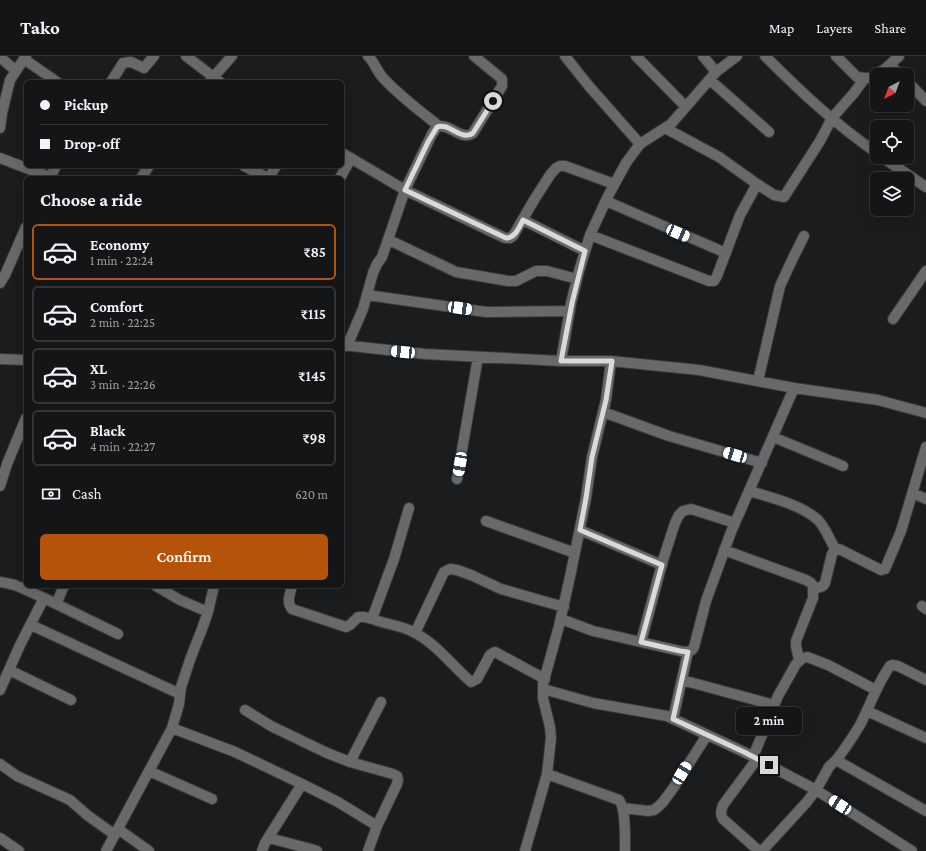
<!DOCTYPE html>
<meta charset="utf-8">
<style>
body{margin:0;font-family:"Crimson Pro",serif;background:#1d1e1f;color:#f1f3f6;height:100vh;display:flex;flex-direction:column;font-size:15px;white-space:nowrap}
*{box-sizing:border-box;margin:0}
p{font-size:13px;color:#9d9fa1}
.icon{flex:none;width:22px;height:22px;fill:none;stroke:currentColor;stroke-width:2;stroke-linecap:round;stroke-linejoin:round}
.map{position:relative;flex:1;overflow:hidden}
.panel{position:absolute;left:24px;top:120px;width:320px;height:412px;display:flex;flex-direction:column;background:#141516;border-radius:6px;box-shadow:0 4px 16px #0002,0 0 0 1px #333435}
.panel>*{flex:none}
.top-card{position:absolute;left:24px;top:24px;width:320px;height:88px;border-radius:6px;box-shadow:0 4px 16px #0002,0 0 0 1px #333435;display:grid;align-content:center;height:88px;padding:0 16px;background:#141516}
.needle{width:26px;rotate:221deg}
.fabs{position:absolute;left:870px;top:12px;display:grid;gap:8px}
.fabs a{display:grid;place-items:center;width:44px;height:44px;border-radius:6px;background:#141516;box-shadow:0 4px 16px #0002,0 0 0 1px #333435;font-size:20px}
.end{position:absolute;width:18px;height:18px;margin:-9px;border:5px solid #d9dadb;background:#111;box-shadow:0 0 0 2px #111}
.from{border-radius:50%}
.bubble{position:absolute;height:28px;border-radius:6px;background:#141516;box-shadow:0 4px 16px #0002,0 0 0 1px #333435;font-size:13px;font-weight:600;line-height:28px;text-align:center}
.car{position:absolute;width:12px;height:24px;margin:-12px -6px;border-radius:5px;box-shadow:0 0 3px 1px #0007;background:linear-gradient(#fff 24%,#345 0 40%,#fff 0 76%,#345 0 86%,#fff 0)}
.top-card b{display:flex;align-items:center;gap:14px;height:38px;font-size:15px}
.top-card b+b{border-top:1px solid #333435}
.top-card i{width:10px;height:10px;background:#f1f3f6}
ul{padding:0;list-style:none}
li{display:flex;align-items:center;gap:12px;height:56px;margin:0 8px 6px;padding:0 8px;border:2px solid #333435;border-radius:6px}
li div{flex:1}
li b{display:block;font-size:15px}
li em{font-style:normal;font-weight:600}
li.current{border-color:#b45309}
li>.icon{width:36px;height:36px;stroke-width:1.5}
h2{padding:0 16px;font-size:18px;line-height:48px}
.pay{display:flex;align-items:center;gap:10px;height:44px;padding:0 16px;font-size:15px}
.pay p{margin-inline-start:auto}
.primary-button{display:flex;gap:8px;margin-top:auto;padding:8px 16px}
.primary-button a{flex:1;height:46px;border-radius:6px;background:#b45309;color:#fff;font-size:16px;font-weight:600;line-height:46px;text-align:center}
header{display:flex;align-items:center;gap:24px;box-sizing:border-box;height:56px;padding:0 20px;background:#141516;border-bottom:1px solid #333435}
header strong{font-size:19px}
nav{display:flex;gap:22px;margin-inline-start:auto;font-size:14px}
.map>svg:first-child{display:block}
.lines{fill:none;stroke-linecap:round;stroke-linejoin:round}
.street-casing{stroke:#383a3b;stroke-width:12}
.street{stroke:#67696b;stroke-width:10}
.route{stroke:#d9dadb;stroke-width:5}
</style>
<header>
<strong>Tako</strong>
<nav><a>Map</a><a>Layers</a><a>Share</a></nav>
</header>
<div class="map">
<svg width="926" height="795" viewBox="0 0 926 795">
<rect width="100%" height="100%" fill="#1a1c1e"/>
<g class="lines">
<g class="street-casing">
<path id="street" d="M186,0L220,26
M368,0C375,7 377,16 384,23C401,41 420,55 439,70
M565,0L588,29L640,88
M636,0L686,51
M703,0L716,16
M765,0C800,35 836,69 877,97
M836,0L857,21L865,22H870L885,13L893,12L901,19
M0,1L16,15
M24,3L57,26
M885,13L899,0
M710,24L769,76
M210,25L232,0
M907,25L926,45
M111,26L123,7L131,6L144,12L154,0
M0,72L2,57L10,24L26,0
M665,72L719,101L757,128L774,139L784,141L820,85L832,62L854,37L865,22
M342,97L405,134L505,182H510L513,180L534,144L550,119L556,112L560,110H565L614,128
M882,101L926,131
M0,102L52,122
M244,110L268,122
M50,122L56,110
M141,122L149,110
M269,122L276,110
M340,122L351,102
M606,145L726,197
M523,164L585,195
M590,179L709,225H714L717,220L740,159L757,128
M389,184L456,216L508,225H516L536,215H547L577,223
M0,227L5,219L26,171
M367,239L486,256L570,255
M893,263L926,215
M342,289L425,298L561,305H611L699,314L794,332L878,344L926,357
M347,290L363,253L373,217L377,208L382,201L405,134L432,78L437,71C449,66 462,86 473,77L502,30V23L474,0
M0,303L26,304
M561,305L571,247L579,215L590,179L608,140L626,107L640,88L671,68L716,16L737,0
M758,325L780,230L792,204L804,180
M603,356L669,380L762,407
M773,381L843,410
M457,423L478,301
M0,430L7,408L26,362
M749,435C770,441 802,449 818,464C825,471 830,484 835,493
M913,437L926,443
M409,452L394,503L373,560V563C384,568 398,569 409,574C433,584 450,607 469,624L471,626L477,623L490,599L493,597L495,596L545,623
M486,465L575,497
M580,474L662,509
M724,494L806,524L811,527L813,530V542L796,585V590L799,604
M0,526L15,529L44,542L20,589L0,634
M156,530L180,544L208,556
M292,530C290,538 286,546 292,553L346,571L350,569L358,561H364L373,563
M814,533L823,530L825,527L832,498L835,493H839L881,514L885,513L901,475L926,391
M44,542L118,578
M56,548L64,530
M922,550L926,553
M561,563L593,575L680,595C686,596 691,597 694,591L706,545L731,476L794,332
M31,569L180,638
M415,577L444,516L450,513L457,514L471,519L501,533L564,551
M641,586L663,504L675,467L679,459L683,455L691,453L735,467
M9,614L71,644
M682,624L774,649
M543,633L593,647L667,660L744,696L816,734L912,795
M245,654L271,670L327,697L350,706L393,718L397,720L398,724L397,728L377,770L368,795
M867,655L926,682
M673,663L688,596
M172,672L235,696L302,728L338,746L377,770
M753,701L778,640L796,608L803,602L807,601L810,602L828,609L876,634
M757,703L723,749C721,755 720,758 723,763L759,795
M836,704L926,755
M350,706L381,646
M0,708L17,720L70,744L87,759L115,779
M149,715L212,743
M547,718L619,744C626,752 625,784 625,795
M623,752L648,755L654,754L659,750L663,746L674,731L707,679
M118,773L149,795
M0,782L19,795
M269,782L311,793L317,795
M106,795L172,672L179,648L181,631L191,601L202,573L208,556L214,530
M262,795L265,787L302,728
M525,795L547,718L551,682L550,671L543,642V628L559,570L571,516L586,442L592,401L606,344L611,305
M762,795L806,747L816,734L829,711C831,708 835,706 837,703C844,694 854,679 860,669C870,650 877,628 890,610L892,609L898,610L926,624"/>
</g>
<use href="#street" class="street"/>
</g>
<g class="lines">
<path class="route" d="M493,45L473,77C462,86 449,66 437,71L428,86L405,134L506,182C515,182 519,172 523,164L585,195L572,247L561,305H612L606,344L592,401L586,442L580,474L662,509L641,586L680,595L688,596L673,663L744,696L769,709"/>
</g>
</svg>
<div class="fabs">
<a><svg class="needle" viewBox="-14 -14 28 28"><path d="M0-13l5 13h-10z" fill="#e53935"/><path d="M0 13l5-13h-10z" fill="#9d9fa1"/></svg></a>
<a><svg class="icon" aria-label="locate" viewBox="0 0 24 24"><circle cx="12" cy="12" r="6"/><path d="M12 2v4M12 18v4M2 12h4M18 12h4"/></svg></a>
<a><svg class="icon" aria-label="layers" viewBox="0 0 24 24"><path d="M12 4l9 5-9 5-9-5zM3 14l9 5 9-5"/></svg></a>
</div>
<i class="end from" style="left:493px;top:45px"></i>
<i class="end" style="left:769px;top:709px"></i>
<div class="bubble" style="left:736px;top:651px;width:66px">2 min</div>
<i class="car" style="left:678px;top:177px;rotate:113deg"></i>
<i class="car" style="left:460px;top:252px;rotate:98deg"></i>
<i class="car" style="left:403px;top:296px;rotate:275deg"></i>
<i class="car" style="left:735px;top:399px;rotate:286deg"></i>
<i class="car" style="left:460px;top:408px;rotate:190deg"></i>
<i class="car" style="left:682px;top:717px;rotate:31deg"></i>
<i class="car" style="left:840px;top:749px;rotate:303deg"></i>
<div class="top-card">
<b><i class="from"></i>Pickup</b>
<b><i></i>Drop-off</b>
</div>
<section class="panel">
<h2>Choose a ride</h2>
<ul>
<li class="current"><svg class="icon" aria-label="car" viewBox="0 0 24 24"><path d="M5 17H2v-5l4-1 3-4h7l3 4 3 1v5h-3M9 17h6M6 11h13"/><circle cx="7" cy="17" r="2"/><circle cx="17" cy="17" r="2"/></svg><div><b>Economy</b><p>1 min · 22:24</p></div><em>₹85</em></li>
<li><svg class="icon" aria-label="car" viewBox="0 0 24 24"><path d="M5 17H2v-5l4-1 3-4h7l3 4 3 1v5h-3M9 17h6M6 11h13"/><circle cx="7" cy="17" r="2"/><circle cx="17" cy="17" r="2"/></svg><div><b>Comfort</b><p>2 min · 22:25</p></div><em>₹115</em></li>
<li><svg class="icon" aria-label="car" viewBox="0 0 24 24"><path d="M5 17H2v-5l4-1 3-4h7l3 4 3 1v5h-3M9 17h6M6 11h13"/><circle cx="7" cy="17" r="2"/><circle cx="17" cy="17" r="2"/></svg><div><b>XL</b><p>3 min · 22:26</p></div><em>₹145</em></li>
<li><svg class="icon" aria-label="car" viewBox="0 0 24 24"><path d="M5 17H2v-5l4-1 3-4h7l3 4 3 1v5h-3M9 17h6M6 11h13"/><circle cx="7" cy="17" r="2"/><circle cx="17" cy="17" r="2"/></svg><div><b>Black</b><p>4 min · 22:27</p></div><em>₹98</em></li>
</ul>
<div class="pay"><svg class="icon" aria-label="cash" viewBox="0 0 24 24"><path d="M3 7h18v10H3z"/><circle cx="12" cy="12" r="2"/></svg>Cash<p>620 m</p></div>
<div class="primary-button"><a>Confirm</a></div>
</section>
</div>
